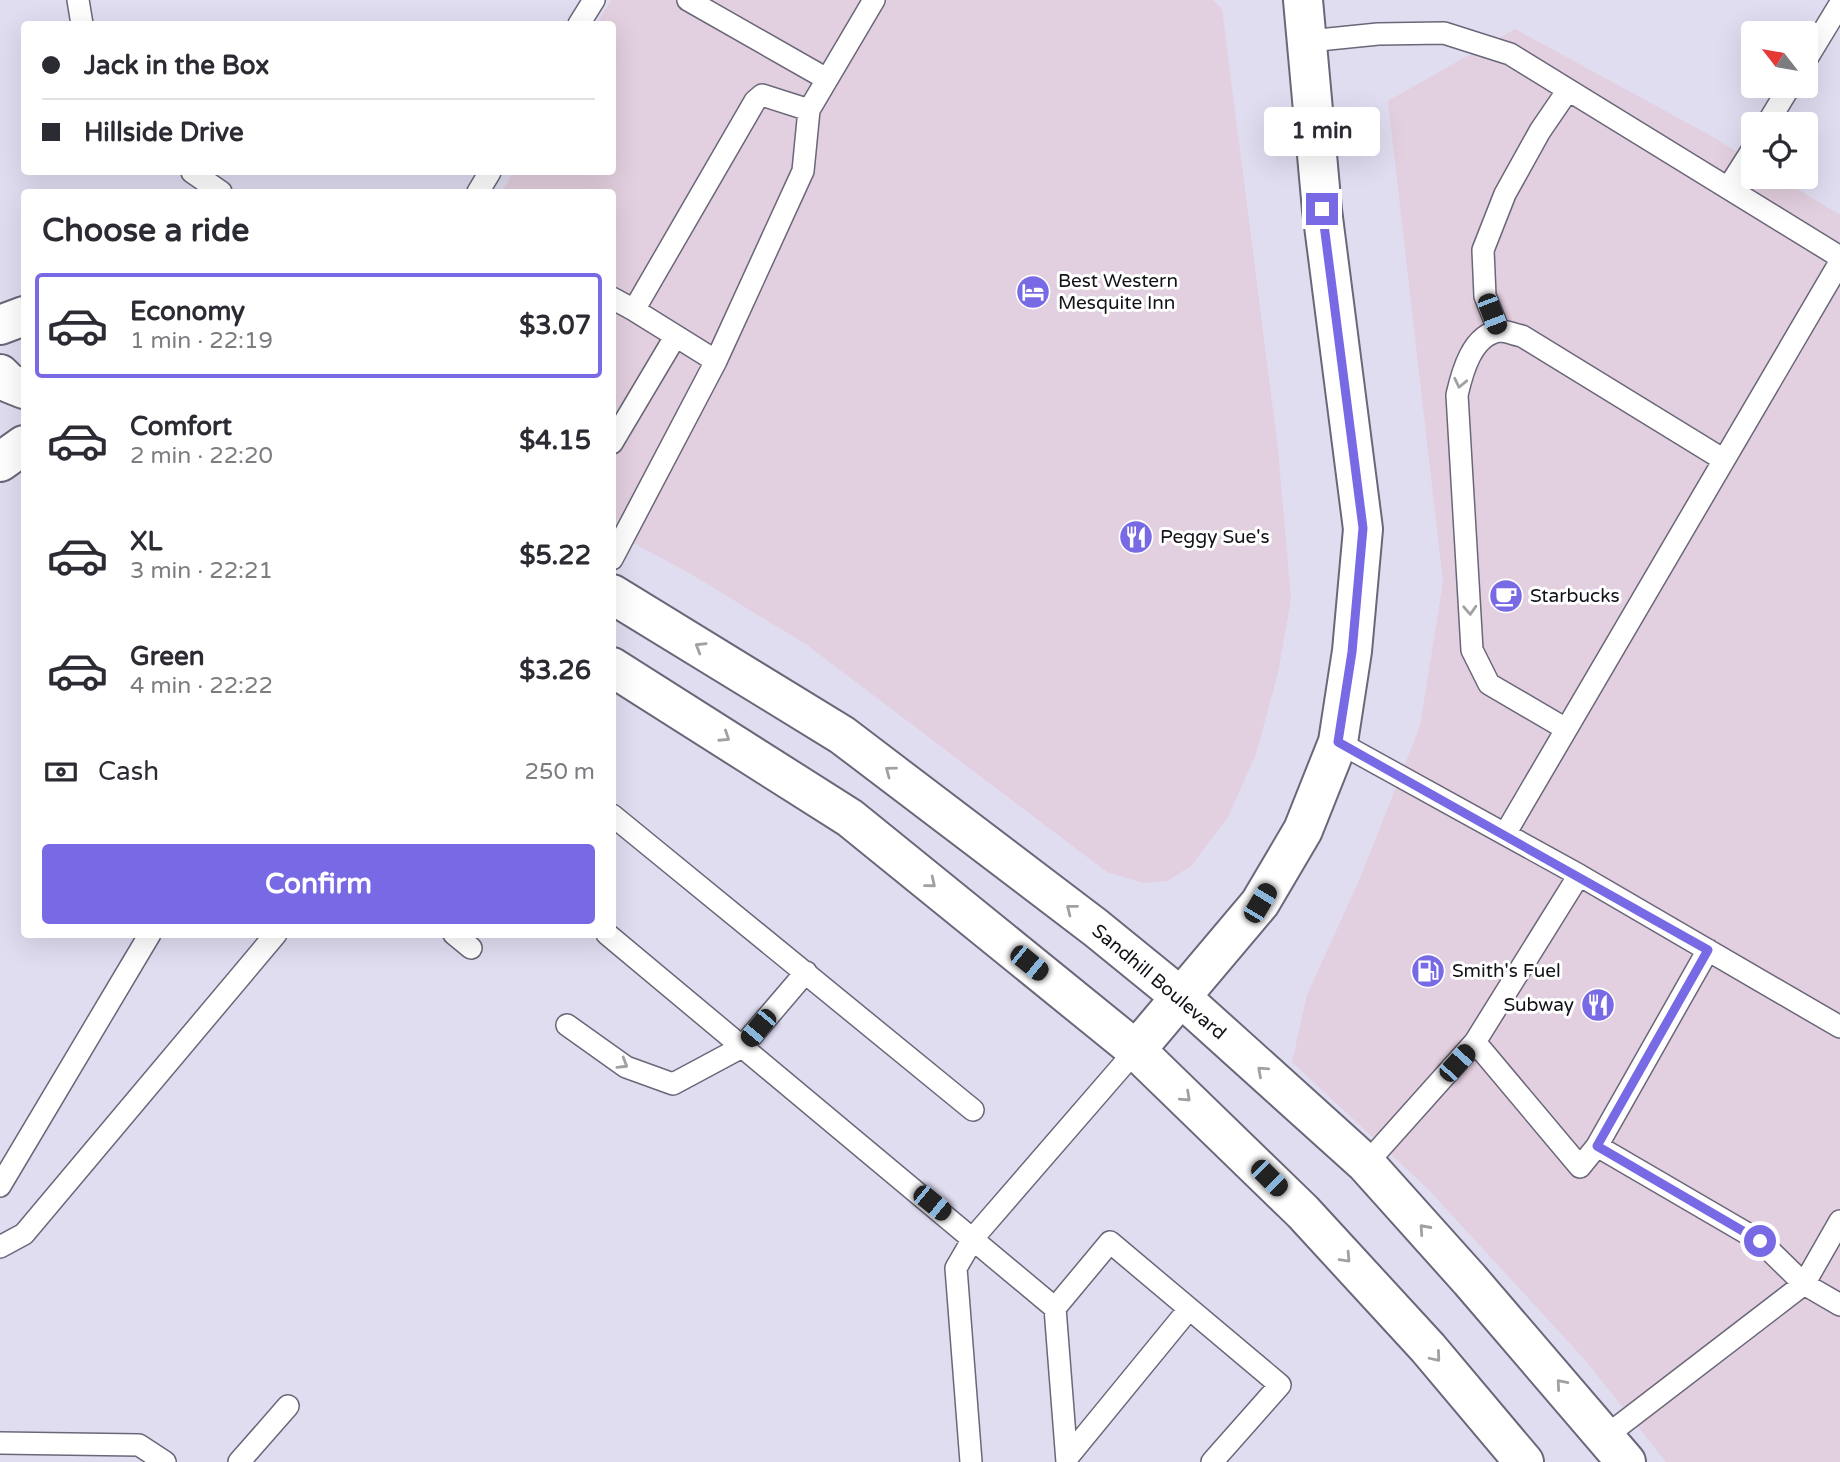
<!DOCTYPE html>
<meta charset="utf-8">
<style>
body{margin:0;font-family:"Varela Round",sans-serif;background:#f2f2f3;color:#2b2b33;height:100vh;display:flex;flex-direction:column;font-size:26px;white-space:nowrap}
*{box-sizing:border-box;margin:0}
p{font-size:23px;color:#7c7c81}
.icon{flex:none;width:38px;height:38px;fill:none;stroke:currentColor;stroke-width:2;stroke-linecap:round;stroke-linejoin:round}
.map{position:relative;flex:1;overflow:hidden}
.side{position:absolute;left:21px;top:189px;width:595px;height:749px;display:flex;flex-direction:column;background:#fff;border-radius:7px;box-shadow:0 7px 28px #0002}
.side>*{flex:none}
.banner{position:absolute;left:21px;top:21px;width:595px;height:154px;border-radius:7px;box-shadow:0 7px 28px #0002;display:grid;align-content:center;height:154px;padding:0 21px;background:#fff}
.needle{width:46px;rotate:301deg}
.fabs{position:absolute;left:1741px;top:21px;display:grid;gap:14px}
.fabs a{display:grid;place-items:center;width:77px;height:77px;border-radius:7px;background:#fff;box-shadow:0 7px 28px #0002;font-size:35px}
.end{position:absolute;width:32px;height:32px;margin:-16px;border:9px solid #786ae5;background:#fff;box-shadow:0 0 0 4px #fff}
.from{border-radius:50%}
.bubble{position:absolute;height:49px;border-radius:7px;background:#fff;box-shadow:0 7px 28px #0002;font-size:23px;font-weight:800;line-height:49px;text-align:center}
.car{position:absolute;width:21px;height:42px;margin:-21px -10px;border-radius:9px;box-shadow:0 0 5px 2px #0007;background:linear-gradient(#222 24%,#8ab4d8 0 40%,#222 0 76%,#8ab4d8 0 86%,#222 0)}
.banner b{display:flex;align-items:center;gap:24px;height:66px;font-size:26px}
.banner b+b{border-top:2px solid #e1e1e2}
.banner i{width:18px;height:18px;background:#2b2b33}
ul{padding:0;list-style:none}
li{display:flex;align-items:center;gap:21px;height:105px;margin:0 14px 10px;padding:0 7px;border:4px solid transparent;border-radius:7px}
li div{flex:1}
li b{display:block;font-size:26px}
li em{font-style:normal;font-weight:800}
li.active{border-color:#786ae5}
li>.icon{width:63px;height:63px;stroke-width:1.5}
h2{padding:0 21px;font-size:32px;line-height:84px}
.pay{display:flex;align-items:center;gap:18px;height:77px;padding:0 21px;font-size:26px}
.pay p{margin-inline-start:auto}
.cta{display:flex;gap:14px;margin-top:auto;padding:14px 21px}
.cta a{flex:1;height:80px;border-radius:7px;background:#786ae5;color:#fff;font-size:28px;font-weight:800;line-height:80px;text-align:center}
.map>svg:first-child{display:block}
.commercial{fill:#e2cfdf}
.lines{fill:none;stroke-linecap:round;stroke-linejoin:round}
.service-casing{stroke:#6a6779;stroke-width:24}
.secondary-casing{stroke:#6a6779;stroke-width:42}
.primary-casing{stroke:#6a6779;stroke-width:42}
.motorway-casing{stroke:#6a6779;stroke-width:42}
.service{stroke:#fff;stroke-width:21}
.secondary{stroke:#fff;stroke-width:38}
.primary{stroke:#fff;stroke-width:38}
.motorway{stroke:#fff;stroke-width:38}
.oneway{stroke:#a1a0a3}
.route{stroke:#786ae5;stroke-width:9}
.labels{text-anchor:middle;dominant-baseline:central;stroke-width:6;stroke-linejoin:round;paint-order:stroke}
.poi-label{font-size:19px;fill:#131219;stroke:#fff;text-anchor:start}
.street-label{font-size:19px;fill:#131219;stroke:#fff}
</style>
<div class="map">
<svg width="1840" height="1462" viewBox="0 0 1840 1462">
<rect width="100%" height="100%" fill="#e0ddf1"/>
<path class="commercial" d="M611,0H1213L1222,9L1278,449L1291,599L1278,673L1256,754L1228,817L1191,866L1167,881L1143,883L1107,872L807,645L691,574L613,532L612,192H502L513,172H612V24H597Z
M1515,29L1715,138L1753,162L1754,177H1778L1840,215V1462H1666L1586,1361L1427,1188L1292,1062L1307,995L1361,876L1420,726L1443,582L1388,101Z"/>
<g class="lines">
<g class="service-casing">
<path id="service" d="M78,0L82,24
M688,0L825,78
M579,24L594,0
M1309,41L1378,34L1444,33L1510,54L1840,257
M1806,60L1840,4
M1767,124L1790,86
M192,172L221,192
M1728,188L1754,147
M478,192L490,172
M612,298L634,310
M1499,331L1485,296L1483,250L1505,194L1540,131L1568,90
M716,361L634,310L755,101L762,95L809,110
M612,443L675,337
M612,559L716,361L803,171L809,110L874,0
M1566,729L1489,684L1472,650L1457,395C1462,373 1472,334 1500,331C1506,331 1516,335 1522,336L1724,460
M1338,742L1579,875L1840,1027
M612,815L973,1110
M1505,834L1840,262
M454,934L471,948
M607,934L1055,1308L1110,1242L1280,1385L1212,1462
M567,1025L626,1067L673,1084L742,1047L806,972
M1475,1042L1580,1167L1597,1146L1708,950
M1597,1146L1760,1241L1804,1284L1840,1305
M1366,1164L1475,1042L1579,875
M0,1186L150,934
M0,1247L24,1234L276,934
M1055,1308L1067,1462
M1606,1436L1804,1284L1840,1221
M0,1443L139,1445L165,1462
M1067,1458L1189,1309
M239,1462L288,1406
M971,1462L956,1268L974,1237L1136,1050"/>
</g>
<g class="secondary-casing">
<path id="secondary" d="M1136,1050L1260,903L1303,830L1338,742L1352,651L1363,529L1322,210L1303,0"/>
</g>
<g class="primary-casing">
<path id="primary" d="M0,325L24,316
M0,374L9,383L24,389
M612,594L842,735L1096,928L1182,998L1366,1164L1470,1280L1626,1462
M612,667L850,818L1136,1050L1303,1212L1428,1348L1524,1462"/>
</g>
<g class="motorway-casing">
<path id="motorway" d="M0,462L24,445"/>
</g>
<use href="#service" class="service"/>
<use href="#secondary" class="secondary"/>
<use href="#primary" class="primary"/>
<use href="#motorway" class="motorway"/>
</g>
<defs><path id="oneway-chevron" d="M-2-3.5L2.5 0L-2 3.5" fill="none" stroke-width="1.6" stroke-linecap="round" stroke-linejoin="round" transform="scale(1.75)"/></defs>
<g class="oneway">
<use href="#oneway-chevron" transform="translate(1460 383) rotate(102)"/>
<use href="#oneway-chevron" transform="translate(1470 610) rotate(87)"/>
<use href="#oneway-chevron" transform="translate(700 647) rotate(-149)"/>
<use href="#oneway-chevron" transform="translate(725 737) rotate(33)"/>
<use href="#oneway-chevron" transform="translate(890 771) rotate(-143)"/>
<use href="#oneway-chevron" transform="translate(931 883) rotate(39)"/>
<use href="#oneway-chevron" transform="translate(1071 909) rotate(-142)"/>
<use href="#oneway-chevron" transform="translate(623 1064) rotate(31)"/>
<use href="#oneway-chevron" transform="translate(1262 1071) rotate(-138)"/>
<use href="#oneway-chevron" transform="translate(1186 1097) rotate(43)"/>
<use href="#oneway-chevron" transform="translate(1424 1229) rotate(-132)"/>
<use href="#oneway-chevron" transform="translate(1346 1258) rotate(47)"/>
<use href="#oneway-chevron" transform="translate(1436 1357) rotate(50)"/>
<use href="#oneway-chevron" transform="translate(1561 1384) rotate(-131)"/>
</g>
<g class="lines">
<path class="route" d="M1322,209L1363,528L1352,652L1338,742L1708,950L1597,1146L1760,1241"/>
</g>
<defs>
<g id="hotel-disc" transform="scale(1.75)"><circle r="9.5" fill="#786ae5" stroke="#fff"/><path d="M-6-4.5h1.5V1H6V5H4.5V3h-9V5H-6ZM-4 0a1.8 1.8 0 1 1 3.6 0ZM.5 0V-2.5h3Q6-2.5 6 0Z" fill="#fff"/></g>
<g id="restaurant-disc" transform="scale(1.75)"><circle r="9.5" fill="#786ae5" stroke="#fff"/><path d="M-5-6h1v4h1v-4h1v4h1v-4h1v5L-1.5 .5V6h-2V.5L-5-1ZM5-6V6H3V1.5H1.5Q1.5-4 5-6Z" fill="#fff"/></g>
<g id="cafe-disc" transform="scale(1.75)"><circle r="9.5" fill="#786ae5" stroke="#fff"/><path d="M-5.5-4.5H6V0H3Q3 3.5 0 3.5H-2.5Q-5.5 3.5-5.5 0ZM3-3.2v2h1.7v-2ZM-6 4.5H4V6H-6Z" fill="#fff"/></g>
<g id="fuel-disc" transform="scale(1.75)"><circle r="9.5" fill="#786ae5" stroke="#fff"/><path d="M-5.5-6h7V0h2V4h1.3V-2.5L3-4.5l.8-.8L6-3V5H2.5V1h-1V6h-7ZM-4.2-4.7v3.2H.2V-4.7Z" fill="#fff"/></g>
</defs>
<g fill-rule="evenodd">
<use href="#hotel-disc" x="1033" y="292"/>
<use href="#restaurant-disc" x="1136" y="537"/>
<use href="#cafe-disc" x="1506" y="596"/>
<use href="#fuel-disc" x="1428" y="971"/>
<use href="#restaurant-disc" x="1598" y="1005"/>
</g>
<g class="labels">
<g class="poi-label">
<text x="1058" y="281">Best Western<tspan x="1058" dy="22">Mesquite Inn</tspan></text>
<text x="1160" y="537">Peggy Sue's</text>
<text x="1530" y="596">Starbucks</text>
<text x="1452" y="971">Smith's Fuel</text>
<text x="1574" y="1005" text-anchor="end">Subway</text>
</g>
<g class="street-label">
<text transform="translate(1159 982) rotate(40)">Sandhill Boulevard</text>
</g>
</g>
</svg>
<div class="fabs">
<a><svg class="needle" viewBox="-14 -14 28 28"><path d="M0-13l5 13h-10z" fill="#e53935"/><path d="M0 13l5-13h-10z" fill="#7c7c81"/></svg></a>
<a><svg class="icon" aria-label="locate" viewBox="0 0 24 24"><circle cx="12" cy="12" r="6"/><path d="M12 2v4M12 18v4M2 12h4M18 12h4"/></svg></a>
</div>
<i class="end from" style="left:1760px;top:1241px"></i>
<i class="end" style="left:1322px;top:209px"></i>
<div class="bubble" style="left:1264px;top:107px;width:116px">1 min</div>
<i class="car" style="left:1492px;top:314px;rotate:159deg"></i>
<i class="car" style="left:1260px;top:903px;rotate:31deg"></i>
<i class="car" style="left:1029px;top:963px;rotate:129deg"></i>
<i class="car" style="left:758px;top:1028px;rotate:220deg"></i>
<i class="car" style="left:1457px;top:1063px;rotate:42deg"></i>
<i class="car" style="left:1269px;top:1178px;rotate:135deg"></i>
<i class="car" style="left:932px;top:1203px;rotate:129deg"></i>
<div class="banner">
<b><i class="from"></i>Jack in the Box</b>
<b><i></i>Hillside Drive</b>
</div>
<section class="side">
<h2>Choose a ride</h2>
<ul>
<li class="active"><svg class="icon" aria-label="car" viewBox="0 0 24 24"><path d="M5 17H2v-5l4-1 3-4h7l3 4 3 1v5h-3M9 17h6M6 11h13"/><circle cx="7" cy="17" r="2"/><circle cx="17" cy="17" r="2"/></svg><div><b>Economy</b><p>1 min · 22:19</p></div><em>$3.07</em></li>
<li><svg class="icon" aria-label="car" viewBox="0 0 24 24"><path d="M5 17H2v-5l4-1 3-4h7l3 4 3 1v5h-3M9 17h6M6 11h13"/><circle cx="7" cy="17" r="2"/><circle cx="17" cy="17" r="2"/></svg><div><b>Comfort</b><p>2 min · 22:20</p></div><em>$4.15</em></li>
<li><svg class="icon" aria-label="car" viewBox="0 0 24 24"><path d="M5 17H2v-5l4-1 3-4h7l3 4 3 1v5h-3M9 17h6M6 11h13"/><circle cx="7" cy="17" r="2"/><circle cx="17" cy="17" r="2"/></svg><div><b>XL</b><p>3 min · 22:21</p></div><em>$5.22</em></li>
<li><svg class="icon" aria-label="car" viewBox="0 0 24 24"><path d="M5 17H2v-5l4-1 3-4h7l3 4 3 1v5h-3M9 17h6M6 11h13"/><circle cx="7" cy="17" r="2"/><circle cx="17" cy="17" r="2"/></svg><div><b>Green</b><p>4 min · 22:22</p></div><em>$3.26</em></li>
</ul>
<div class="pay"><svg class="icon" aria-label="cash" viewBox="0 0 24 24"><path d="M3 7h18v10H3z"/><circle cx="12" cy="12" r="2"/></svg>Cash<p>250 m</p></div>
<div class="cta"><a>Confirm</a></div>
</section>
</div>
